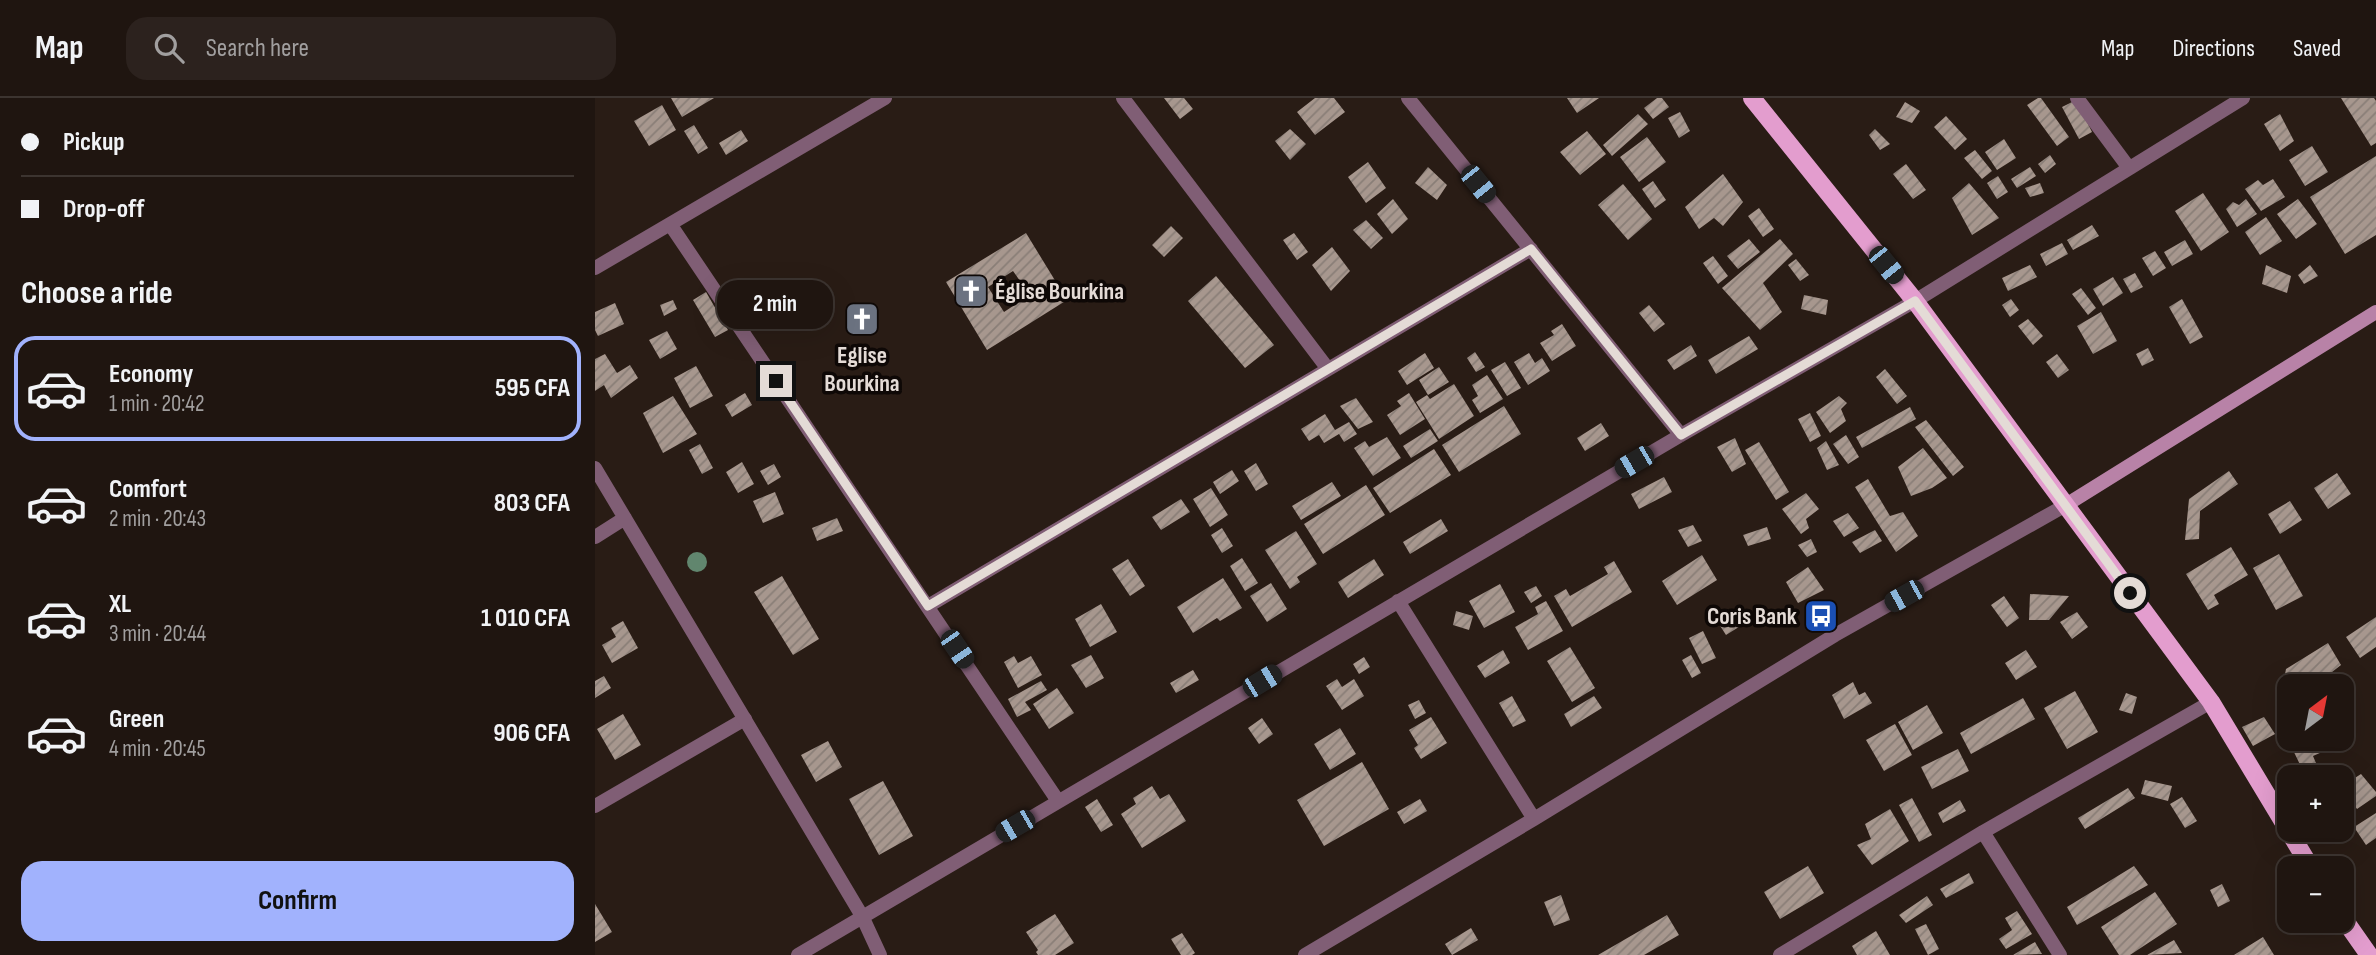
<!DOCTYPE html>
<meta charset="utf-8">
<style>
body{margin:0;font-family:"Sofia Sans Condensed",sans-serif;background:#2c221e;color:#f1f3f6;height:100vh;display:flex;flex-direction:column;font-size:26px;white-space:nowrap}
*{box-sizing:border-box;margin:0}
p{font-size:23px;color:#a19f9f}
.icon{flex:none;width:38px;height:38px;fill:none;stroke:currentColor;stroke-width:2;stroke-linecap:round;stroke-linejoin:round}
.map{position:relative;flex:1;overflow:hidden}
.sheet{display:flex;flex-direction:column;background:#1f1510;width:595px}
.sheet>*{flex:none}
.top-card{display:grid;align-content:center;height:154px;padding:0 21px;background:#1f1510}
.needle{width:46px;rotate:32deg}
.controls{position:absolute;left:1682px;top:576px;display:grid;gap:14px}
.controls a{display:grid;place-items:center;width:77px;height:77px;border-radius:14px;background:#1f1510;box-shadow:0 7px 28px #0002,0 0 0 2px #3c3430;font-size:35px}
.end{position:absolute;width:32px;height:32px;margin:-16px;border:9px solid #e4dbd6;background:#111;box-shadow:0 0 0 4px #111}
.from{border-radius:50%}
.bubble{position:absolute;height:49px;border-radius:21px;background:#1f1510;box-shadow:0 7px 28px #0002,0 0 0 2px #3c3430;font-size:23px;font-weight:700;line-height:49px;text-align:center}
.car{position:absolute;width:21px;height:42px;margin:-21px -10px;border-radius:9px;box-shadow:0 0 5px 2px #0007;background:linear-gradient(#222 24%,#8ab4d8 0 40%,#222 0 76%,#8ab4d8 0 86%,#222 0)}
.top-card b{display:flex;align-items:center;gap:24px;height:66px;font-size:26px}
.top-card b+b{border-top:2px solid #3c3430}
.top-card i{width:18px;height:18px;background:#f1f3f6}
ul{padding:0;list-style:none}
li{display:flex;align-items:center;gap:21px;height:105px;margin:0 14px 10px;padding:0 7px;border:4px solid transparent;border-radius:21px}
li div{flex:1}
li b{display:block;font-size:26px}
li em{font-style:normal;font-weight:700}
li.active{border-color:#a1b2fd}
li>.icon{width:63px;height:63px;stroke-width:1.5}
h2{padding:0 21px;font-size:32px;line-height:84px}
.primary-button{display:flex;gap:14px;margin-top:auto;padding:14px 21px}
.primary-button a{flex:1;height:80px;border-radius:21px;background:#a1b2fd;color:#111;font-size:28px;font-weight:700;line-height:80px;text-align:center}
header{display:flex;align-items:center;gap:42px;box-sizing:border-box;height:98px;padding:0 35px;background:#1f1510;border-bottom:2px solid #3c3430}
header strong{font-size:33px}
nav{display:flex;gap:38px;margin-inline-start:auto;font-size:24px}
.search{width:490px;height:63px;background:#2c221e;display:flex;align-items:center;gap:18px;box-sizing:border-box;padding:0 24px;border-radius:21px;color:#a19f9f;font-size:26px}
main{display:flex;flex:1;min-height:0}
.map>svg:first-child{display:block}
.building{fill:url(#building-hatch);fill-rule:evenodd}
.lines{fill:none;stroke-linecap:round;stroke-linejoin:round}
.lane{stroke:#805e75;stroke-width:14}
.street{stroke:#805e75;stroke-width:14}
.secondary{stroke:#b882a7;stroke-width:14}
.primary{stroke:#e39dce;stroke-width:18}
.tree{fill:#61866e}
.route{stroke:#e4dbd6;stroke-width:9}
.labels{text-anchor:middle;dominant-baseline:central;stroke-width:7;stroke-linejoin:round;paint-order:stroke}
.poi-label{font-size:24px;font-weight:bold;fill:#e4dbd6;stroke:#0e0806;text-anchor:start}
</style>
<header>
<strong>Map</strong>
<div class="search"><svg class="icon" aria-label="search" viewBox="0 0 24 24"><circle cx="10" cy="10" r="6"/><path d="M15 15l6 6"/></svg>Search here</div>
<nav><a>Map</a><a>Directions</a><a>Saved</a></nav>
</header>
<main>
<section class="sheet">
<div class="top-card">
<b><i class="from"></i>Pickup</b>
<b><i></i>Drop-off</b>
</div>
<h2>Choose a ride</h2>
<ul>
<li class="active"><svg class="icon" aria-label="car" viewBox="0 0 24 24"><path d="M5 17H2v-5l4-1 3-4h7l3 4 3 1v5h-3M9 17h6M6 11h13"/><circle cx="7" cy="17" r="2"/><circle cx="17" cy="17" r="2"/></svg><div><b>Economy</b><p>1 min · 20:42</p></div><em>595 CFA</em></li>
<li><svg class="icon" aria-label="car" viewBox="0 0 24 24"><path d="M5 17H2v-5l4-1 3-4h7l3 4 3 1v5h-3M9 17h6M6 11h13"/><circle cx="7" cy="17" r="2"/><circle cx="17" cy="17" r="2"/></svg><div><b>Comfort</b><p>2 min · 20:43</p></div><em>803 CFA</em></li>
<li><svg class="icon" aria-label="car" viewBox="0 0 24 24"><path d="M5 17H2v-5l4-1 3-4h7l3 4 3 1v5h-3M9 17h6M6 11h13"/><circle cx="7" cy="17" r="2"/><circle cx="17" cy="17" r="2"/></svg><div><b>XL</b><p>3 min · 20:44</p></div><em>1 010 CFA</em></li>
<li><svg class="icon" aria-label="car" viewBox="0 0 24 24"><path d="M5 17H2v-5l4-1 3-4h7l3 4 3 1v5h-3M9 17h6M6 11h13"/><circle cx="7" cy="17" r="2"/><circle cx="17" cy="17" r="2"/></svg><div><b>Green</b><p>4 min · 20:45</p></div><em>906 CFA</em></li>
</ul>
<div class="primary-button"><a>Confirm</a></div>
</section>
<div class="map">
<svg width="1781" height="857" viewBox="0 0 1781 857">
<defs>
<pattern id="building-hatch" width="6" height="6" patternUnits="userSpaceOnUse" patternTransform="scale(1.75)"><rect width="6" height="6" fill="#a7978e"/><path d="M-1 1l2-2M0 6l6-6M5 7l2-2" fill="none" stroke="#897e77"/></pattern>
</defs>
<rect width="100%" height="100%" fill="#291c15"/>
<path class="building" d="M76,0H119L87,19Z
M569,0H589L598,11L585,21Z
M720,0H739L750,14L720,37L702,14Z
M972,0H1004L982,15Z
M1062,0H1067L1074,9L1058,21L1049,10Z
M1443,0H1446L1474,39L1462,48L1432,7Z
M1746,0H1779L1781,3V45L1776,48Z
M1481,2L1497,34L1484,41L1467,9Z
M1310,4L1325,13L1317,25L1301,19Z
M67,7L81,32L54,48L39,23Z
M1085,14L1095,33L1084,40L1073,20Z
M1043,16L1053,26L1017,58L1008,47Z
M1685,16L1699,43L1685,53L1669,26Z
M1351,18L1372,41L1360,52L1339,29Z
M99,27L113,50L103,56L89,33Z
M695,31L711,46L695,62L680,43Z
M1280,31L1295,46L1285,52L1274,37Z
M146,32L153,43L131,57L124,45Z
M992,33L1011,56L985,77L965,54Z
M1052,39L1071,64L1044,84L1025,59Z
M1409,41L1421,60L1402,72L1390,54Z
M1717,48L1733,74L1710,88L1694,62Z
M1380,52L1397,73L1387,81L1369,60Z
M1455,57L1461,66L1450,75L1443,66Z
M1781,58V137L1750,156L1715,99Z
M773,64L791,90L771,105L753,79Z
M1311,66L1331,92L1318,101L1298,76Z
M833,69L852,87L842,102L820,85Z
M1435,69L1441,78L1422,90L1416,81Z
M1128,76L1148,104L1128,128L1119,120L1104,131L1090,109Z
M1403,78L1413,94L1402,101L1392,85Z
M1678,81L1690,99L1666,113L1650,91L1663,82L1668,87Z
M1058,83L1071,102L1060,110L1047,91Z
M1374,85L1404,120L1377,137L1357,100Z
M1445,85L1449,95L1435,99L1430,90Z
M1028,86L1057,121L1033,142L1003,107Z
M1608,95L1634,134L1606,153L1580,113Z
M798,101L813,121L797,136L782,116Z
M1651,101L1662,116L1642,129L1631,111L1638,104L1644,107Z
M1703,101L1722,126L1701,141L1682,116Z
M1164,110L1179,131L1168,139L1153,118Z
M1671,119L1687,143L1665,157L1650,134Z
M771,122L788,140L776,151L758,132Z
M1497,127L1504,138L1478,152L1472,142Z
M576,128L588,140L569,159L557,147Z
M431,135L472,202L392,252L351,184ZM418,173L435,197L409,214L393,189Z
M699,135L713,154L702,162L688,142Z
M1154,141L1165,154L1143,171L1132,158Z
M1185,141L1198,156L1168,185L1187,214L1165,232L1127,190Z
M1590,142L1598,156L1577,168L1569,154Z
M1467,145L1473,156L1451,168L1445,156Z
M737,149L755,173L736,193L717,167Z
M1560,153L1571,170L1558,178L1547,160Z
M1118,158L1133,178L1123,186L1108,165Z
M1201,161L1214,177L1205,183L1193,167Z
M1435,167L1442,179L1413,193L1407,180Z
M1671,167L1696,178L1692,195L1667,186Z
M1715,167L1723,178L1709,186L1703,177Z
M1540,175L1548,189L1536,195L1528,181Z
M621,178L679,247L650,270L593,203Z
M1518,179L1528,195L1508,208L1498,191Z
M1486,190L1501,210L1493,217L1477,196Z
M111,194L133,232L120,239L98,202Z
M1209,197L1233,202L1231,217L1206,211Z
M1416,201L1424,212L1415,219L1407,207Z
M1587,201L1608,239L1595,246L1574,209Z
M78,202L82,211L69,218L65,207Z
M20,205L29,226L3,238L0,232V214Z
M1054,207L1070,226L1059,234L1044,215Z
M1506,214L1522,243L1498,256L1482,228Z
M1433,221L1448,238L1438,247L1423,228Z
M967,226L981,248L957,263L945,245L959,237L956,233Z
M72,233L82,251L65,261L54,242Z
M1154,238L1163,251L1121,276L1113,262Z
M1096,247L1102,258L1079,272L1072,262Z
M1553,250L1559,262L1547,268L1541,256Z
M880,254L890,269L881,274L872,260Z
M830,255L839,270L812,287L803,273Z
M934,255L940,265L947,260L955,273L933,287L919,264Z
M10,256L22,275L35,267L43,280L16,300L9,287L0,293V261Z
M1462,256L1474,272L1463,280L1451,264Z
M910,264L926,290L912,298L896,272Z
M101,268L118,298L95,310L79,280Z
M844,269L854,284L833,297L824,282Z
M1290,271L1312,298L1302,306L1281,279Z
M892,277L908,301L885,315L877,302L883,298L877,287Z
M859,286L879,318L844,341L821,304L832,297L835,301Z
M150,295L157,307L137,319L130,307Z
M814,295L830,321L805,337L792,317L806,308L802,303Z
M78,298L102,336L68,355L48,315Z
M1244,298L1252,305L1246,311L1251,323L1235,335L1221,314Z
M761,300L778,324L763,331L745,308Z
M909,308L926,336L864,374L847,347Z
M1315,309L1321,321L1267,350L1261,339Z
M1215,315L1226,338L1215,344L1203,321Z
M730,316L740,332L754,324L762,336L749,344L744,336L729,345L724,337L714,343L706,331Z
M1331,322L1369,369L1358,378L1320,329Z
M1006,325L1014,338L990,353L982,340Z
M835,331L843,343L816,360L808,348Z
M1251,337L1264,359L1253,366L1238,346Z
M792,339L806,360L778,378L759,350L770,343L774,349Z
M1140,340L1151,366L1137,374L1122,349Z
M1231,343L1244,367L1232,372L1222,350Z
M1164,344L1194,394L1181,402L1150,352Z
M105,346L118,370L107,376L94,352Z
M1328,350L1352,380L1337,390L1316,398L1303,369Z
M839,351L856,377L795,415L778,390Z
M147,364L159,386L143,395L131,374Z
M661,365L673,386L661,393L649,373Z
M179,366L186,379L173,387L165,373Z
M637,372L644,383L625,396L618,384Z
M1634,373L1643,386L1605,413L1604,441L1590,442L1594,401Z
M1742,375L1756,396L1733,411L1719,390Z
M1069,379L1077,394L1044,411L1036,396Z
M1273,381L1295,418L1308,414L1323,438L1301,454L1260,389Z
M737,384L746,398L706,422L697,408Z
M771,387L790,417L728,456L709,426Z
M616,390L633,417L615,429L598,401Z
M180,394L189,416L168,425L158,403Z
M1211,395L1224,411L1211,421L1214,430L1206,436L1187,411Z
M586,401L595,414L566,432L557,419Z
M1695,403L1707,422L1685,436L1673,416Z
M1253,415L1264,430L1249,439L1238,423Z
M242,420L248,433L222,443L217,430Z
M846,421L853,433L815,456L808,444Z
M1098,427L1107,443L1093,449L1083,432Z
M1172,429L1176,441L1153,448L1148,437Z
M627,430L638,448L627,455L616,437Z
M1280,432L1287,443L1265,455L1257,444Z
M701,433L722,466L702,479L705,484L695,491L670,452Z
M1216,441L1222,454L1212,459L1203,447Z
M1636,449L1653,477L1619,497L1624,506L1613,512L1591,476Z
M1684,456L1708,498L1681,512L1658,470Z
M1107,457L1122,482L1082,507L1067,483Z
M647,460L663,485L650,493L635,468Z
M533,461L550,488L535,498L517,471Z
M779,461L789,477L753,500L743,484Z
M1019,463L1037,494L977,529L959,498L971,491L975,498L1013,476L1009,469Z
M1213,469L1229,492L1203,505L1191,484Z
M187,478L224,541L198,557L159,494Z
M628,480L647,510L625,523L622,520L598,535L582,509Z
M676,485L692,511L672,524L655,498Z
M905,486L920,514L889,530L874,503Z
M941,488L947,498L936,505L929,494Z
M1435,496L1474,498L1454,522H1434Z
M1409,498L1424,520L1412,529L1396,507Z
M951,503L968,533L933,552L920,529L943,516L940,509Z
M506,506L522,534L495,549L480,521Z
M1146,508L1155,522L1131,537L1122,523Z
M861,513L878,518L874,532L858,527Z
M1482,514L1493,529L1477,541L1465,524Z
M1781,519V549L1765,560L1751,539Z
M28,523L43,550L17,565L7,547L21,539L16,530Z
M1108,533L1121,560L1107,566L1094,540Z
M1733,545L1746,567L1719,588H1694V640H1720L1727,654L1718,658L1726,677L1711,679L1682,619L1691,571Z
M975,549L1000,590L977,604L952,563Z
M908,552L915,565L890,580L882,568Z
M1431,552L1442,569L1421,582L1410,565Z
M496,557L509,580L491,590L476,567Z
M1096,557L1106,575L1097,580L1087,562Z
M419,558L423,565L436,558L447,577L423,590L409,564Z
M769,559L775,569L764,576L758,566Z
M598,572L604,582L581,595L575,585Z
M9,578L16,590L0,600V583Z
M742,581L747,589L759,581L769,598L747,612L731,588Z
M446,583L452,592L430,604L436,612L422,619L413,601Z
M1258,584L1264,597L1270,594L1277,605L1249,621L1237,597Z
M462,590L479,615L454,631L438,606Z
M1480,593L1503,634L1472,651L1449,610Z
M1531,595L1542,599L1537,616L1524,612Z
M917,598L931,623L918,629L904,605Z
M999,598L1007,610L976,629L969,616Z
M1428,600L1440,621L1376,656L1365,635Z
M824,602L831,615L820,621L813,607Z
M1332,607L1348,635L1318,652L1303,624Z
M28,616L46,647L20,662L2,631Z
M836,619L852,645L826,661L819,650L823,647L814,632Z
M1669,619L1680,636L1658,648L1647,629Z
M667,620L678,636L664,646L653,630Z
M1300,626L1317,657L1289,673L1271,642Z
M745,630L761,656L735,672L719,646Z
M233,643L247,669L221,684L206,657Z
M1363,651L1374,673L1337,691L1326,669Z
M767,664L794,711L729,748L702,702Z
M1766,676L1781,694V698L1762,711L1746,689Z
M1550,682L1577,688L1573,703L1546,696Z
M288,683L318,738L284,757L254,701Z
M557,688L565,701L574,696L591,723L547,750L526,716L541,706L538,700Z
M1533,690L1540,700L1490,731L1483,720Z
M1587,699L1602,723L1590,730L1575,706Z
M1317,700L1337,737L1324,744L1304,707Z
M502,701L518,727L506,734L490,709Z
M825,701L832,713L809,726L802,714Z
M1365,702L1371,713L1348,725L1343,715Z
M1746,708L1756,729L1734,739L1730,732H1746Z
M1295,711L1314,743L1277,767L1262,747L1276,741L1270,726Z
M1781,715V740L1771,747L1759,729Z
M1213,768L1229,795L1185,821L1169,794Z
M1539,768L1553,787L1482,827L1472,809Z
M1374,775L1379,785L1351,800L1345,791Z
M1627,786L1635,803L1623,809L1615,792Z
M1560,794L1582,826L1535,857H1524L1506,829Z
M966,797L975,822L959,828L949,804Z
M1332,798L1338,807L1311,825L1304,817Z
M0,806L17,834L0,844Z
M1422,813L1437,836L1411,851L1404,841L1417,832L1410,820Z
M460,816L479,845L460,857H443L441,854L443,852L431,834Z
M1072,817L1084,837L1049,857H1003Z
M1331,826L1344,851L1333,857L1320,831Z
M876,830L883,842L857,857L850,846Z
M1281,833L1295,857H1262L1257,848Z
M587,835L600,855L597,857H586L576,841Z
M1668,839L1679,857H1639Z
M1579,842L1587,855L1552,857Z
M1440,844L1447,856L1418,857Z"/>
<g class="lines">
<path class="lane" d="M0,708L150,621"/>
<path class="street" d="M528,0L733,271
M813,0L1086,337
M1482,0L1534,70
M75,126L463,703
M0,170L290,0
M0,370L267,818L285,857
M0,439L30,420
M803,503L939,721
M333,508L936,151
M1388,734L1465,857
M203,857L1086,337L1320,203L1648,0
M710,857L939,721L1240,537L1471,407
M1185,857L1388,734L1616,604"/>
<path class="secondary" d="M1471,407L1781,214"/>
<path class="primary" d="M1157,0L1320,203L1616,604L1716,770
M1746,817L1774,857"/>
</g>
<circle class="tree" cx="102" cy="464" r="10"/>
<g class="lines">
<path class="route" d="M181,283L333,508L936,151L1086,337L1320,203L1535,495"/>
</g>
<defs>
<g id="church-square" transform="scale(1.75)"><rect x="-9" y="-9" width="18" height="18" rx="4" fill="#6b7280" stroke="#0e0806"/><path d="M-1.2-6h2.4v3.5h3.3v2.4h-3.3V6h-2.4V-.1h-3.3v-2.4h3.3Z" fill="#fff"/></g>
<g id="bus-square" transform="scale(1.75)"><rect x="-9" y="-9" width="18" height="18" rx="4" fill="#1a4fb4" stroke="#0e0806"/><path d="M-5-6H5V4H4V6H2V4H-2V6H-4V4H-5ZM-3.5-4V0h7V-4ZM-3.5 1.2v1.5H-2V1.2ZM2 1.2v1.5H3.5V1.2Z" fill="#fff"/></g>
</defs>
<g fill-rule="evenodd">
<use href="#church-square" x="376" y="193"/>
<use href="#church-square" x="267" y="221"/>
<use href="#bus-square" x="1226" y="518"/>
</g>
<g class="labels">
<g class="poi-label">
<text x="400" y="193">Église Bourkina</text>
<text x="267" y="257" text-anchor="middle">Eglise<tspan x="267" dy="28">Bourkina</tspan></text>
<text x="1202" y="518" text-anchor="end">Coris Bank</text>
</g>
</g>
</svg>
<div class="controls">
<a><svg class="needle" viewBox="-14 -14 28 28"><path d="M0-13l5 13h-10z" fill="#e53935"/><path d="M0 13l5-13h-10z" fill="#a19f9f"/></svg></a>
<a>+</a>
<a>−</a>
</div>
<i class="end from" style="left:1535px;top:495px"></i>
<i class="end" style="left:181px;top:283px"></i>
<div class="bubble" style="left:122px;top:182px;width:116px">2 min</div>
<i class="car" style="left:883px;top:86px;rotate:141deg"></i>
<i class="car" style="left:1291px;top:167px;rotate:141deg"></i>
<i class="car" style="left:1039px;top:364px;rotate:240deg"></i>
<i class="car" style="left:1309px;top:498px;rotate:241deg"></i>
<i class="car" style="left:362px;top:551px;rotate:146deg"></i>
<i class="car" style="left:667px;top:583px;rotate:59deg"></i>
<i class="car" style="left:420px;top:728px;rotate:240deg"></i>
</div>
</main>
